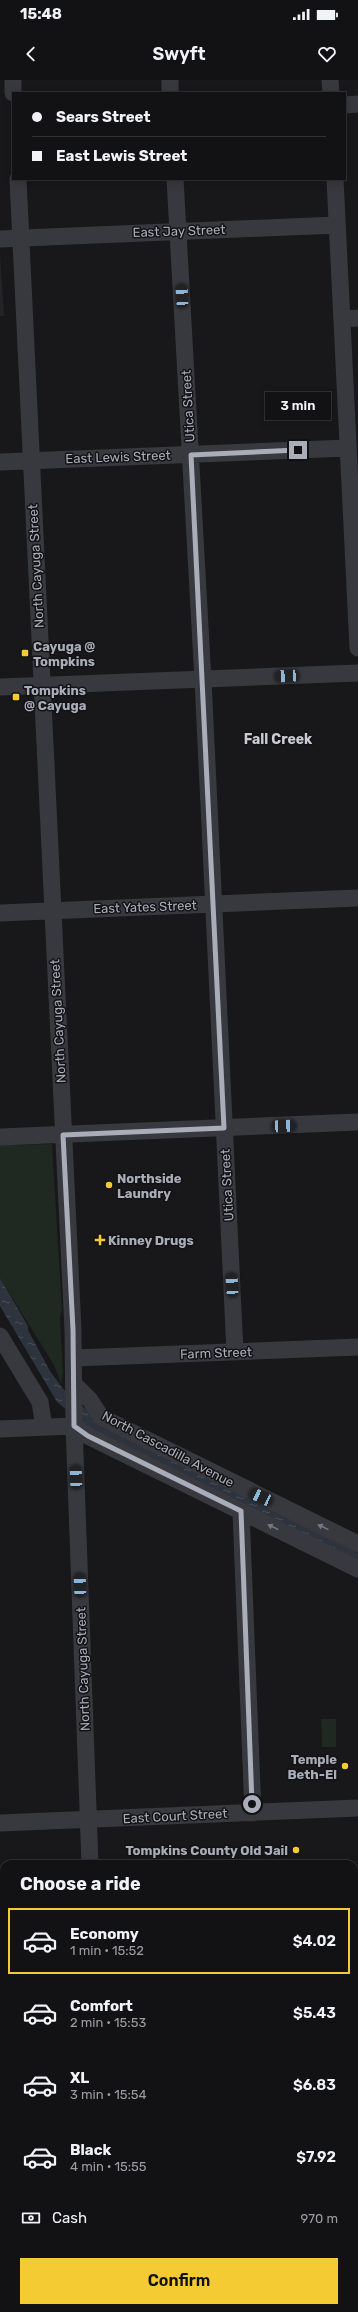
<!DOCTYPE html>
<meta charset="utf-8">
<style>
body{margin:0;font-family:Rubik,sans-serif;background:#1b1a1c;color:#f1f3f6;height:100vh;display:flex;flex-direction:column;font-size:15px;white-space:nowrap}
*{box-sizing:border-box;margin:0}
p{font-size:13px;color:#9c9da0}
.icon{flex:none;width:22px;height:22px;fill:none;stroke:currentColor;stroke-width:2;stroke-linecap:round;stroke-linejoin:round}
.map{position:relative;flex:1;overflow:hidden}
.details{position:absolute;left:0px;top:1780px;width:358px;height:452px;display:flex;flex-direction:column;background:#121113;border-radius:12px 12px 0 0;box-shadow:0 2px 10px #0003,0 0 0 1px #313133}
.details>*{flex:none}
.hud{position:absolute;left:12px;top:12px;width:334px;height:88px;border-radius:0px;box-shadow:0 2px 10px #0003,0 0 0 1px #313133;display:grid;align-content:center;height:88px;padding:0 20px;background:#121113}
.end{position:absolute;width:18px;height:18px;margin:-9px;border:5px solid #a9acb9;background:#111;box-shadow:0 0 0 2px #111}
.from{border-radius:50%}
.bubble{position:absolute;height:28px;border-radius:0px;background:#121113;box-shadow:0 2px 10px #0003,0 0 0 1px #313133;font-size:13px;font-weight:600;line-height:28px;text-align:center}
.car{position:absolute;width:12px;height:24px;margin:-12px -6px;border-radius:5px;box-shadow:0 0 3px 1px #0007;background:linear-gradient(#222 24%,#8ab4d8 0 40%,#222 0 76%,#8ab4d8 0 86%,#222 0)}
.hud b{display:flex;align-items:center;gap:14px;height:38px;font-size:15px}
.hud b+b{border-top:1px solid #313133}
.hud i{width:10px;height:10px;background:#f1f3f6}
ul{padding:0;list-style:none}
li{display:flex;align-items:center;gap:12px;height:66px;margin:0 8px 6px;padding:0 12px;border:2px solid transparent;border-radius:0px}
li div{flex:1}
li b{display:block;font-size:15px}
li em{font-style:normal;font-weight:600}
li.on{border-color:#f5cb34}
li>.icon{width:36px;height:36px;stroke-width:1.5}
h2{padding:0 20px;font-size:18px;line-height:48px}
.pay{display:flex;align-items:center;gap:10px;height:44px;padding:0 20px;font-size:15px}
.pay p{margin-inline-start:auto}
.cta{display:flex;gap:8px;margin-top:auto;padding:8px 20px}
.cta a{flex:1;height:46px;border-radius:0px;background:#f5cb34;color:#111;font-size:16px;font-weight:600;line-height:46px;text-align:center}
.status{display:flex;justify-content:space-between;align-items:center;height:28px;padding:0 20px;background:#121113;direction:ltr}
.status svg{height:11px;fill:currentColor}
header{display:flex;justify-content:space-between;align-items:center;height:52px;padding:0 20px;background:#121113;font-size:18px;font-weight:600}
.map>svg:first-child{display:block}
.built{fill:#242326}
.green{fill:#1f2821}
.water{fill:url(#water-ripples)}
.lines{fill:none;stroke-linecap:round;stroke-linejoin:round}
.minor{stroke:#38383f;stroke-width:17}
.highway{stroke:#646670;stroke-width:22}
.oneway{fill:#767882}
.route{stroke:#a9acb9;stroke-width:5}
.poi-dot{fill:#f5cb34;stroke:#131214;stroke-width:1.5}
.labels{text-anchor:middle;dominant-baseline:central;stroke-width:3;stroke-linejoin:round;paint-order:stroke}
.street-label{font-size:13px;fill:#a9acb9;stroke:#131214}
.poi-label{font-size:13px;font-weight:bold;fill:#a9acb9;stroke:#131214;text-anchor:start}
.neighbourhood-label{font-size:14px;font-weight:bold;fill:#caccd5;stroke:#131214}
</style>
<div class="status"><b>15:48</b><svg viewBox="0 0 49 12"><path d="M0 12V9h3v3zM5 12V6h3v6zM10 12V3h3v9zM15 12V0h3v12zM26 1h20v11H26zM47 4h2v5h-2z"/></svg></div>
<header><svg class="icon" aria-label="back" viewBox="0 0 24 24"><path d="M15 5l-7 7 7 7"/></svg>Swyft<svg class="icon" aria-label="heart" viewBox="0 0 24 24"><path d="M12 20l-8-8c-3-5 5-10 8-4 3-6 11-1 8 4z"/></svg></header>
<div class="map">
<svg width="358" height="2232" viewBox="0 0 358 2232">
<defs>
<pattern id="water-ripples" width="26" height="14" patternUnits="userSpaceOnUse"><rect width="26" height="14" fill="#2d343e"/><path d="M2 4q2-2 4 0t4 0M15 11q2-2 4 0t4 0" fill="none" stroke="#494f58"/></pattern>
</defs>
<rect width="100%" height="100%" fill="#181719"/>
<path class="built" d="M0,174L4,236H0Z
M354,2172H358V2232H122V2228H354Z"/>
<path class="green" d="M52,1064L62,1230L60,1237L63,1292L61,1304L54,1285L0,1198V1065Z
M321,1639H336V1667H322Z"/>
<path class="water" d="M0,1198L28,1246V1250L50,1291L64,1310L98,1340L358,1473V1482L93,1352L57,1322L0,1226Z"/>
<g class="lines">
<path class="minor" d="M13,0V13
M170,0V13
M330,0L331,13
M345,25L358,24
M18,99L73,1250L74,1346L90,1784
M175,99L203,600L235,1272
M335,99L358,568
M0,159L337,145
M342,239L358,238
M0,382L348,368
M0,607L358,593
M0,833L358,818
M0,1057L358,1042
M0,1256L40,1322L44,1347
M74,1278L358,1267
M74,1304L90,1320L101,1337L358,1464
M74,1346L88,1356L358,1489
M0,1349L74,1346
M241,1431L253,1733
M0,1743L358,1728
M354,1980H358
M0,1993H4
M107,2228V2232"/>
<path class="highway" d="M354,2156H358
M0,2172H4"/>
</g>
<defs><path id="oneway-solid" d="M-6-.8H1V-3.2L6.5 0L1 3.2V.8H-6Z"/></defs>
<g class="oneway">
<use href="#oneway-solid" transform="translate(273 1447) rotate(-154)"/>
<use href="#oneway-solid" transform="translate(323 1447) rotate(-154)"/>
</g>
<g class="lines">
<path class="route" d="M252,1724L241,1431L88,1356L74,1346L73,1250L63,1055L224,1048L191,375L298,370"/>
</g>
<g class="poi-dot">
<rect x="21" y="569" width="8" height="8" rx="2"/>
<rect x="12" y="613" width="8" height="8" rx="2"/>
<circle cx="109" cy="1105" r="4"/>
<path d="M98 1154h4v4h4v4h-4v4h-4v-4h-4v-4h4z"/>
<circle cx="345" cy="1686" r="4"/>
<circle cx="296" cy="1770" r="4"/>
</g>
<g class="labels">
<g class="street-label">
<text transform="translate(179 151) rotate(-2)">East Jay Street</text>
<text transform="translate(188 326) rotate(-93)">Utica Street</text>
<text transform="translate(118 377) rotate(-2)">East Lewis Street</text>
<text transform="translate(36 486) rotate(-93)">North Cayuga Street</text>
<text transform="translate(145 827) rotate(-2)">East Yates Street</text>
<text transform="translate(58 941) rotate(-93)">North Cayuga Street</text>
<text transform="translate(227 1105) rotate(-93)">Utica Street</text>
<text transform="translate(216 1273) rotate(-2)">Farm Street</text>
<text transform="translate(168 1369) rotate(28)">North Cascadilla Avenue</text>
<text transform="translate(83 1589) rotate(-92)">North Cayuga Street</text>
<text transform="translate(175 1736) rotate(-3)">East Court Street</text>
</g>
<g class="poi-label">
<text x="33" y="566">Cayuga @<tspan x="33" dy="15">Tompkins</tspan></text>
<text x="24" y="610">Tompkins<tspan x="24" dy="15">@ Cayuga</tspan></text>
<text x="117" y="1098">Northside<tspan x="117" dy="15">Laundry</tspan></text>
<text x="108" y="1160">Kinney Drugs</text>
<text x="337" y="1679" text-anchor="end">Temple<tspan x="337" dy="15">Beth-El</tspan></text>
<text x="288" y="1770" text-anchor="end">Tompkins County Old Jail</text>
</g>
<g class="neighbourhood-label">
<text x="278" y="659">Fall Creek</text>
</g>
</g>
</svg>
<i class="end from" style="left:252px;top:1724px"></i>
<i class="end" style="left:298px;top:370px"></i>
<div class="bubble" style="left:265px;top:312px;width:66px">3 min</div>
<i class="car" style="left:182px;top:216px;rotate:357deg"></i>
<i class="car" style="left:287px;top:596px;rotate:267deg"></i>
<i class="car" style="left:284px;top:1046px;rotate:88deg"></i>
<i class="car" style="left:232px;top:1205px;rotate:357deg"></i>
<i class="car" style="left:76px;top:1397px;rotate:358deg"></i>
<i class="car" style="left:261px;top:1417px;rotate:295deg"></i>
<i class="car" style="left:80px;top:1505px;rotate:358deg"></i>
<div class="hud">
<b><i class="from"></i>Sears Street</b>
<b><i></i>East Lewis Street</b>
</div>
<section class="details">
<h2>Choose a ride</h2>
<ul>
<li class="on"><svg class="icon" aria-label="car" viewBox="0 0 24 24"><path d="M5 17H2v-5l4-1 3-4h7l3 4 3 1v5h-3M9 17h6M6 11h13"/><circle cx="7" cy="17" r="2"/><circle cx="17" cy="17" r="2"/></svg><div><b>Economy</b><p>1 min · 15:52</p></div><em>$4.02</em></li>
<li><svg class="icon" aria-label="car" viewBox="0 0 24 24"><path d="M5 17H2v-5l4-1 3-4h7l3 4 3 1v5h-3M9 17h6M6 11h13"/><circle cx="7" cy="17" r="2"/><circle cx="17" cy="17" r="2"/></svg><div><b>Comfort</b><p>2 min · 15:53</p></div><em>$5.43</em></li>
<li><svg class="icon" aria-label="car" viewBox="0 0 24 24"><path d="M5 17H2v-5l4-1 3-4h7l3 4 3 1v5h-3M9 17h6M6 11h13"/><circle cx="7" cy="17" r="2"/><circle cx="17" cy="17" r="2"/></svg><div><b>XL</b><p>3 min · 15:54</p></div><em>$6.83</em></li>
<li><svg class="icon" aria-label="car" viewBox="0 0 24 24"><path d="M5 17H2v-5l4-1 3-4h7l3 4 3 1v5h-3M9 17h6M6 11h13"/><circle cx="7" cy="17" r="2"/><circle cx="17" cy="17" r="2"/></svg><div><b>Black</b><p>4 min · 15:55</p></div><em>$7.92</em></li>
</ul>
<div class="pay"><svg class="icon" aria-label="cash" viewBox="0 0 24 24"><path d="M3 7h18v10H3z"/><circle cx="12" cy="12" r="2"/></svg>Cash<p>970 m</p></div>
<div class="cta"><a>Confirm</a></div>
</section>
</div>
